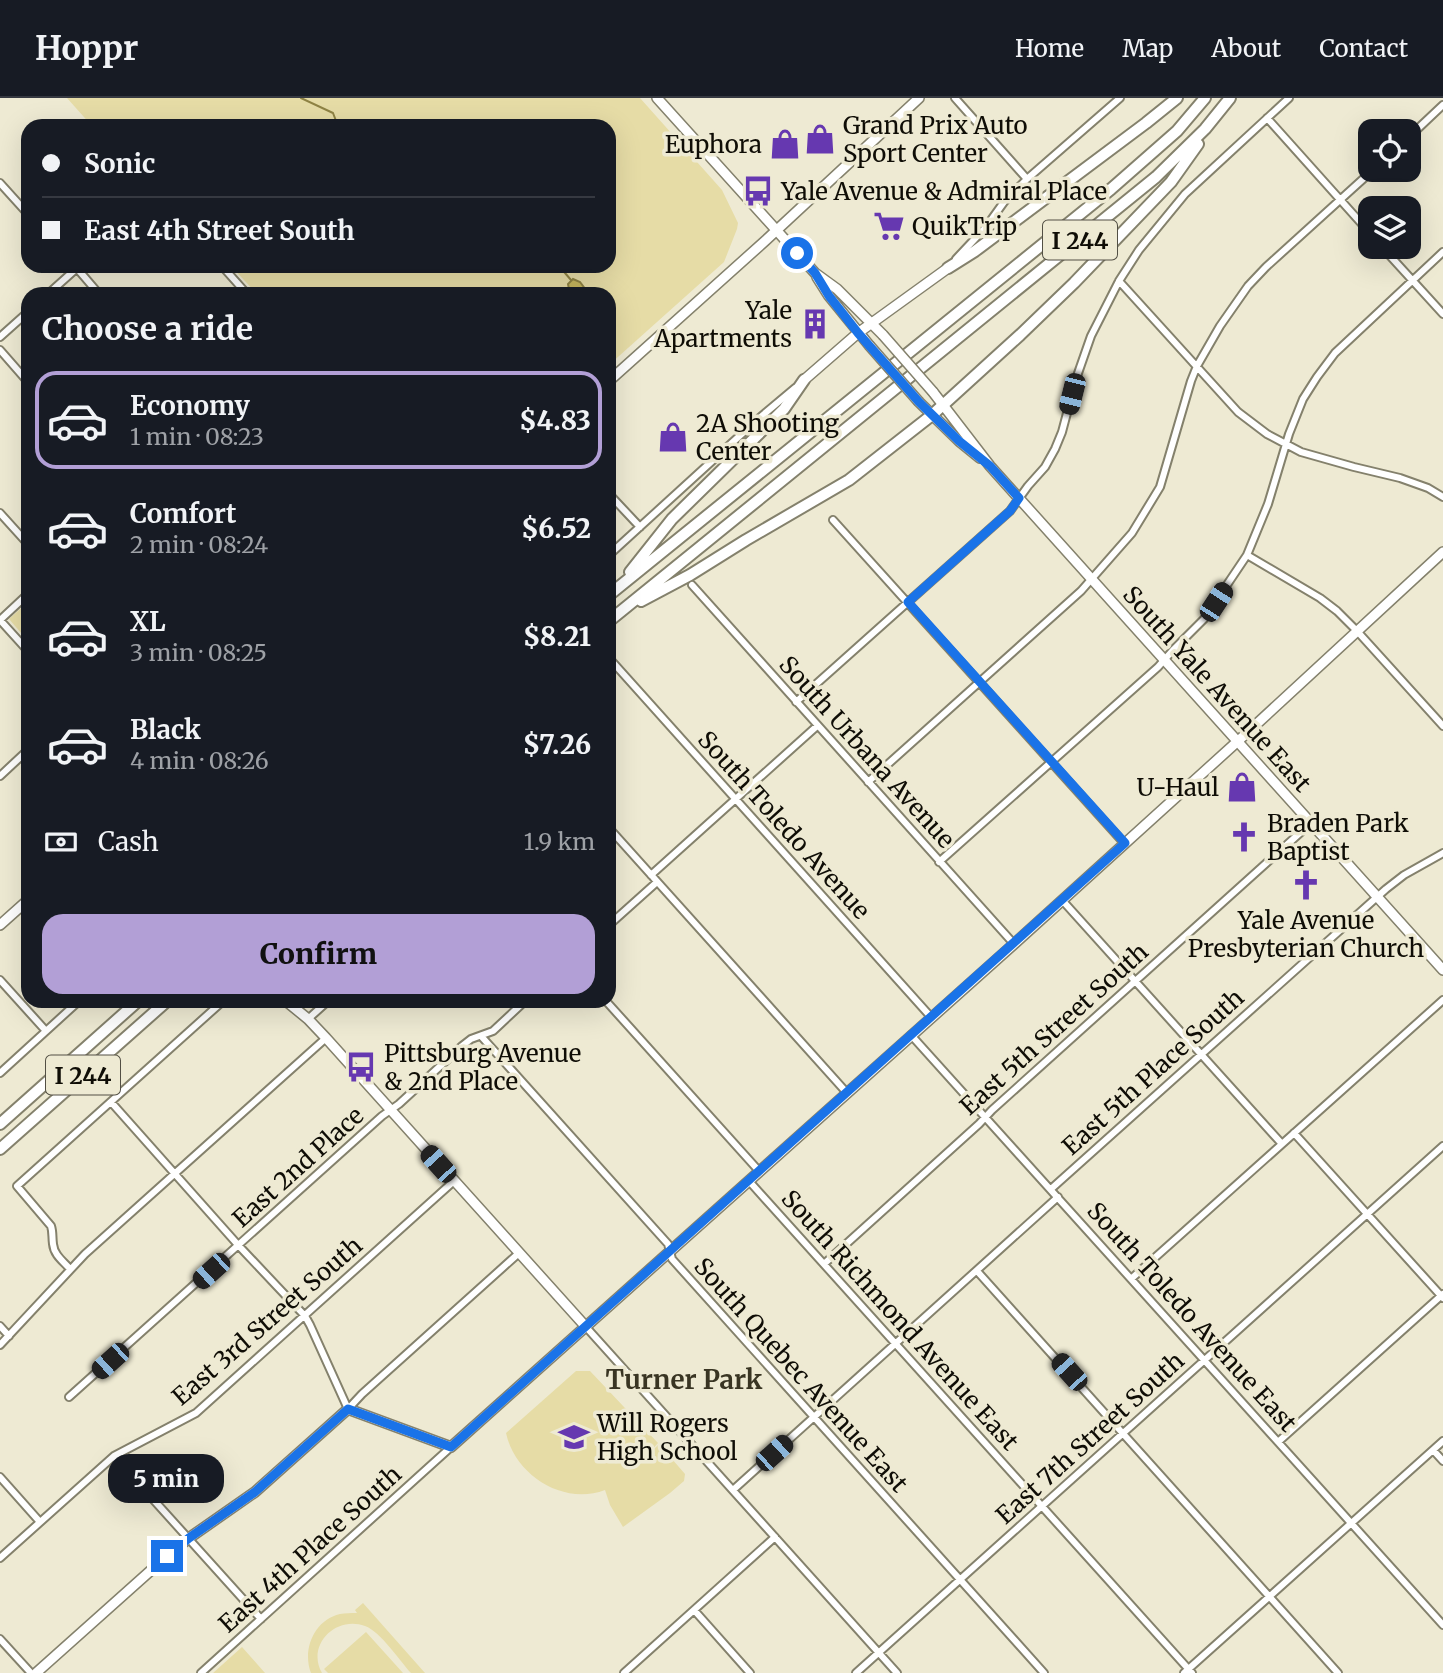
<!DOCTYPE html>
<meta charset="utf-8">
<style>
body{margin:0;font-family:Merriweather,serif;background:#242831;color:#f1f3f6;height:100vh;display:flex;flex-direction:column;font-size:26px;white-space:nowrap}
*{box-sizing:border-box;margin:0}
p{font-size:23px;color:#9ea1a6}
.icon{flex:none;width:38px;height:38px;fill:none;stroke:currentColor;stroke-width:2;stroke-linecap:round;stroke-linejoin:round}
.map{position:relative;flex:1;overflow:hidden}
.drawer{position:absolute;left:21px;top:189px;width:595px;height:721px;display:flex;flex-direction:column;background:#171b24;border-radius:21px;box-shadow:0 7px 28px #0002}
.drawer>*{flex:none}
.guide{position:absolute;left:21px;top:21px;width:595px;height:154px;border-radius:21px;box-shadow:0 7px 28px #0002;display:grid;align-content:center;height:154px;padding:0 21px;background:#171b24}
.buttons{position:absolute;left:1358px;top:21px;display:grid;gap:14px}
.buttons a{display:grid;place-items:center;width:63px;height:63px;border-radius:14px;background:#171b24;box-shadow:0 7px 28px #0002;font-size:35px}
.end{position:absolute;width:32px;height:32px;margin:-16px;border:9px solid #1a73e8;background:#fff;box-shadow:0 0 0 4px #fff}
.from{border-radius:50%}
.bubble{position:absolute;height:49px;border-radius:21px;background:#171b24;box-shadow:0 7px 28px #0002;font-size:23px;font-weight:800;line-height:49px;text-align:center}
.car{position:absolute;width:21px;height:42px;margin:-21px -10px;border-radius:9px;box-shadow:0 0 5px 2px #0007;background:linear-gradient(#222 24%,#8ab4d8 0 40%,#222 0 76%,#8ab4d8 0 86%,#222 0)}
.guide b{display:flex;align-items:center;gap:24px;height:66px;font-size:26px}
.guide b+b{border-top:2px solid #363941}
.guide i{width:18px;height:18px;background:#f1f3f6}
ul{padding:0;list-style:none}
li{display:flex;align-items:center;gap:21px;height:98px;margin:0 14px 10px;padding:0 7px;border:4px solid transparent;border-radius:21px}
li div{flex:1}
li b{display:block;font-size:26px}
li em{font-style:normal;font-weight:800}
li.on{border-color:#b29fd6}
li>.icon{width:63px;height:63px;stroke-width:1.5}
h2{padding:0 21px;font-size:32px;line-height:84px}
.pay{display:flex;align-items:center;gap:18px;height:77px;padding:0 21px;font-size:26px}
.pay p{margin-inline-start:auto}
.primary-button{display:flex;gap:14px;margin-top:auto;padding:14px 21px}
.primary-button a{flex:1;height:80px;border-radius:21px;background:#b29fd6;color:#111;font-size:28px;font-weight:800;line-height:80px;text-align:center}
header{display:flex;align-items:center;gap:42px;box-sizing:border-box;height:98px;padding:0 35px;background:#171b24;border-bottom:2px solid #363941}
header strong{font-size:33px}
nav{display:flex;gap:38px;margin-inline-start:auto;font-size:24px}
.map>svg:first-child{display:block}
.green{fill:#e6dca6}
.water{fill:#c6b65e;stroke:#8f8344;stroke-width:2}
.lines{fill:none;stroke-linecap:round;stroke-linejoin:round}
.stream{stroke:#8f8344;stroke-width:2}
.street-casing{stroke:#84816c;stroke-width:10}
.secondary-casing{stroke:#84816c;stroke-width:12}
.highway-casing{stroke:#84816c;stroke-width:14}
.street{stroke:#fff;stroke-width:6}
.secondary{stroke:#fff;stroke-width:9}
.highway{stroke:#fff;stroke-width:10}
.secondary-bridge-casing{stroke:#84816c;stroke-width:12;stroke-linecap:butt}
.secondary-bridge{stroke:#fff;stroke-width:9}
.route{stroke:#1a73e8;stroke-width:9}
.labels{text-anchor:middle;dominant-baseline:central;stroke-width:7;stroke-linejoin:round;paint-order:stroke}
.shield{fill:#eeead3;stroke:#524f44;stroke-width:2}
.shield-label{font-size:23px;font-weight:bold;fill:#0f0d06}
.poi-label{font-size:24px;fill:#0f0d06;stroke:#eeead3;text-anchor:start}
.street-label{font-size:24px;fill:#0f0d06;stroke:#eeead3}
.neighbourhood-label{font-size:26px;font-weight:bold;fill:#393523;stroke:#eeead3}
</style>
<header>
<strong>Hoppr</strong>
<nav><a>Home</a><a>Map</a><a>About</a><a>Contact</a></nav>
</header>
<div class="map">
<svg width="1443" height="1575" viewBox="0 0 1443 1575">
<rect width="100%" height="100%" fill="#eeead3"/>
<path class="green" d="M67,0H640L722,92L738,125L737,131L724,164L609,267V196H257L231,168H609V28H92Z
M28,504V543L9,521Z
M576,1273H590L658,1345L645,1360L659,1346L685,1376L684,1383L670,1395L623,1429L610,1407L605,1392C563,1408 515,1377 506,1335Z
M363,1505L425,1575H411C399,1562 381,1534 365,1528C336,1517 306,1547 322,1575H311C302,1552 314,1522 340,1516C345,1515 351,1515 357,1515L355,1512Z
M366,1534L403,1575H328L324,1571Z
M242,1549L265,1575H213Z"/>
<path class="water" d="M573,181L580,184L589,196H570L568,186Z"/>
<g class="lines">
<path class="stream" d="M301,0L333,15L338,28
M559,168L571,182"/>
<g class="street-casing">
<path id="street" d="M955,0L1027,81
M1267,20L1370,135
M1409,39L1443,7
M0,85L28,116
M1382,149L1443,216
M956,161L986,129L1004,104L1027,81L1120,0
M75,168L99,196
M222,168L247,196
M1119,183L1238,314L1267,336L1301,354L1354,369L1400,380L1428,390L1443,399
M48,196L77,170
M0,239L28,214
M0,252L28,284
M609,396L640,429
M0,415L28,446
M833,422L1124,745
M609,457L757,322L795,290
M1247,457L1320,500L1337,513L1357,533L1443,628
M692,487L1014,846
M0,522L28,553
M0,522L28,496
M609,560L931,919
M796,604L1010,413L1028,388L1045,369L1055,351L1062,334L1076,281L1091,238L1119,183L1139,152L1185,96L1289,0
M0,678L28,652
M868,684L1081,493L1132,435L1160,389L1191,283L1197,268L1220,228L1248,188L1266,169L1373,72
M609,730L847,995
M939,764L1158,569L1174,551L1204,521L1247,457L1268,406L1289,336L1303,301L1317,279L1335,255L1443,154
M651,777L817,628
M1062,802L1282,1046
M609,827L657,784
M0,882L46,933
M606,903L759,1073
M308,921L328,903
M911,937L1443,1527
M481,938L668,1146L672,1161L1044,1575
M0,975L79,903
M111,1004L239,1148L305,1218L310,1227L348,1311L362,1296L519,1155
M1294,1035L1443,1200
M749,1083L1192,1575
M1051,1091L1386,791L1404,777L1443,755
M824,1166L979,1026L992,1012L1311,725
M70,1171C63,1163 54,1157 53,1146C52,1139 53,1134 51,1128L17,1088L223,903
M977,1173L1338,1575
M1131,1181L1443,902
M0,1228L9,1238
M586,1229L897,1575
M0,1247L85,1156L326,940
M69,1299L382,1018L399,1006L462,948L471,941L493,933L525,903
M1278,1344L1443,1196
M1433,1352L1443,1363
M114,1358L261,1521
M0,1379L40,1424
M733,1392L1058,1099
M0,1460L114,1358L196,1315L454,1083
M694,1512L750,1575
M0,1541L31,1575
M201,1575L451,1349
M624,1575L775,1439
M856,1575L1443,1048
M1184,1575L1443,1343"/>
</g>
<g class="secondary-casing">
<path id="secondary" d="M657,0L815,175L837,191L883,237
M817,179L829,198L869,247
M804,282L858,235L948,170
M609,283L765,143L919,0
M933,294L990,368L1443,872
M919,304L959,343L980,360
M0,827L28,802
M286,903L308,921L326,940L586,1229
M36,1575L167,1458L189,1440L255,1394L348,1311L451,1349L1014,846L1249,633L1443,454"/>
</g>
<g class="highway-casing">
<path id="highway" d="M948,170L975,153L1146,25L1177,0
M630,474L672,421L784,311L804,282
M609,497L1111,91L1177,33L1205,0
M641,503L690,477L746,442L849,382L932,317L1020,237L1074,185L1171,84L1198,46
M609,523L1156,79L1205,31L1230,0
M0,1026L138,903
M0,1051L167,903"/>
</g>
<use href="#street" class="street"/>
<use href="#secondary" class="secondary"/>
<use href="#highway" class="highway"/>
<g class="secondary-bridge-casing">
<path id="secondary-bridge" d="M883,237L933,294
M869,247L919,304"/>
</g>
<use href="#secondary-bridge" class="secondary-bridge"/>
</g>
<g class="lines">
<path class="route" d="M167,1458L189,1440L255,1394L348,1311L451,1349L1125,745L908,504L1010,413L1019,400L990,368L959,343L919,304L858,235L829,198L815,175L797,155"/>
</g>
<defs>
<g id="shop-bare" transform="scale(2.415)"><path d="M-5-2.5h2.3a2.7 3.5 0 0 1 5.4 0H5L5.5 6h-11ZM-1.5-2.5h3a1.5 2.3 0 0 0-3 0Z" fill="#6638b0" stroke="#eeead3" stroke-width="2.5" paint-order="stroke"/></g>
<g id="bus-bare" transform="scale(2.415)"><path d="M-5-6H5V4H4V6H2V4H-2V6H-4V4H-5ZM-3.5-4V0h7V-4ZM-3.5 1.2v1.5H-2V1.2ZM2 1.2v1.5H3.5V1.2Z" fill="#6638b0" stroke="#eeead3" stroke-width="2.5" paint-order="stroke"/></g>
<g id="supermarket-bare" transform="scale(2.415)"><path d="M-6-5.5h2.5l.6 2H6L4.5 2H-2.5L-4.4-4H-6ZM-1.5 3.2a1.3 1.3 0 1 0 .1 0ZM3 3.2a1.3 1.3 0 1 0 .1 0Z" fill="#6638b0" stroke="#eeead3" stroke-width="2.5" paint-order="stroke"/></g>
<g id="building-bare" transform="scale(2.415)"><path d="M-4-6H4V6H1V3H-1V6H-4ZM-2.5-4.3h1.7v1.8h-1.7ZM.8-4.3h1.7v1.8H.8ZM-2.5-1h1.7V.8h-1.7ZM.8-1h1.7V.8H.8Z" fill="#6638b0" stroke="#eeead3" stroke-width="2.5" paint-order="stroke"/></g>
<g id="church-bare" transform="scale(2.415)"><path d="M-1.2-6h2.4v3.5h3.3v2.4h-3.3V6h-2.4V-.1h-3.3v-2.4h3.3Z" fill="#6638b0" stroke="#eeead3" stroke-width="2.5" paint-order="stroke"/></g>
<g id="school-bare" transform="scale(2.415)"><path d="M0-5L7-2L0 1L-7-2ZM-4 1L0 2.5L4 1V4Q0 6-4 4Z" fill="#6638b0" stroke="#eeead3" stroke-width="2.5" paint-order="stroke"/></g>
</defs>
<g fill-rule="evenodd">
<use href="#shop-bare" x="820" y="41"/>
<use href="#shop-bare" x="785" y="46"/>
<use href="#bus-bare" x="758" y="93"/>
<use href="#supermarket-bare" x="889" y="128"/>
<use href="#building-bare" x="815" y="226"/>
<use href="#shop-bare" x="673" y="339"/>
<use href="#shop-bare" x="1242" y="689"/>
<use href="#church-bare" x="1244" y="739"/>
<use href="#church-bare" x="1306" y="787"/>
<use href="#bus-bare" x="361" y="969"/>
<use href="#school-bare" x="574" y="1339"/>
</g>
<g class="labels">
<g class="shield">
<rect x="1043" y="122.5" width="74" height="39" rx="5"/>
<rect x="46" y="957.5" width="74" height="39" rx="5"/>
</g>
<g class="shield-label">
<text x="1080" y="142">I 244</text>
<text x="83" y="977">I 244</text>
</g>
<g class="poi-label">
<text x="843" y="27">Grand Prix Auto<tspan x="843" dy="28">Sport Center</tspan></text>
<text x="762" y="46" text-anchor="end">Euphora</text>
<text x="781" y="93">Yale Avenue &amp; Admiral Place</text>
<text x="912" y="128">QuikTrip</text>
<text x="792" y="212" text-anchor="end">Yale<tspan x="792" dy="28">Apartments</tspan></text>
<text x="696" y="325">2A Shooting<tspan x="696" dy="28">Center</tspan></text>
<text x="1219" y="689" text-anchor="end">U-Haul</text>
<text x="1267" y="725">Braden Park<tspan x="1267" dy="28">Baptist</tspan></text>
<text x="1306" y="822" text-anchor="middle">Yale Avenue<tspan x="1306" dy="28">Presbyterian Church</tspan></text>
<text x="384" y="955">Pittsburg Avenue<tspan x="384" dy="28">&amp; 2nd Place</tspan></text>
<text x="597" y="1325">Will Rogers<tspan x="597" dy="28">High School</tspan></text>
</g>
<g class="street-label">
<text transform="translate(1217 591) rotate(48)">South Yale Avenue East</text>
<text transform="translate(867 654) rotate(48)">South Urbana Avenue</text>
<text transform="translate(784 727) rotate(48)">South Toledo Avenue</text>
<text transform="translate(1054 931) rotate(-42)">East 5th Street South</text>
<text transform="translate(1153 974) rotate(-42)">East 5th Place South</text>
<text transform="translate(298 1069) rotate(-42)">East 2nd Place</text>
<text transform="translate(1192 1219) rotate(48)">South Toledo Avenue East</text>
<text transform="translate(900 1222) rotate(48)">South Richmond Avenue East</text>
<text transform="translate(267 1223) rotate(-41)">East 3rd Street South</text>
<text transform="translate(801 1277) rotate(48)">South Quebec Avenue East</text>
<text transform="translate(1090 1340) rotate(-42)">East 7th Street South</text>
<text transform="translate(310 1451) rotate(-42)">East 4th Place South</text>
</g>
<g class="neighbourhood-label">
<text x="684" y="1281">Turner Park</text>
</g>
</g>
</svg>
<div class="buttons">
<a><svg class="icon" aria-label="locate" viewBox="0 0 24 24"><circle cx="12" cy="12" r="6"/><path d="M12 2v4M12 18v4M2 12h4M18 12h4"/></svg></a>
<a><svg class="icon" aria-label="layers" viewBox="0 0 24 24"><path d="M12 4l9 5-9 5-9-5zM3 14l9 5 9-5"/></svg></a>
</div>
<i class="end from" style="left:797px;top:155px"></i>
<i class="end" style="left:167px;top:1458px"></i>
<div class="bubble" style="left:108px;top:1356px;width:116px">5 min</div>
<i class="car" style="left:1072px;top:296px;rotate:194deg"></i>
<i class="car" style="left:1216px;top:504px;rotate:33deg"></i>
<i class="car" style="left:438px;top:1066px;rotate:318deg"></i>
<i class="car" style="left:211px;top:1173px;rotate:228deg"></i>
<i class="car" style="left:110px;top:1263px;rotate:228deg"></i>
<i class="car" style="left:1069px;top:1274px;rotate:318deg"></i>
<i class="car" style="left:774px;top:1355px;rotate:48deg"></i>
<div class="guide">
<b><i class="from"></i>Sonic</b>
<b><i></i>East 4th Street South</b>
</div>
<section class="drawer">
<h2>Choose a ride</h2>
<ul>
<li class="on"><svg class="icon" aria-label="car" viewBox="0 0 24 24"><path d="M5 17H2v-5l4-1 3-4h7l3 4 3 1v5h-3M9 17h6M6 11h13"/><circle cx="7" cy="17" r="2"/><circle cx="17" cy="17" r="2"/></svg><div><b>Economy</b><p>1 min · 08:23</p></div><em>$4.83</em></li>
<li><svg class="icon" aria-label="car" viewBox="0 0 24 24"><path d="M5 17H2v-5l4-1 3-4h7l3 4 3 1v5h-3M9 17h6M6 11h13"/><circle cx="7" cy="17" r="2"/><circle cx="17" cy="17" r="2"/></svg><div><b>Comfort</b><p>2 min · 08:24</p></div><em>$6.52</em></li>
<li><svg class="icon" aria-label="car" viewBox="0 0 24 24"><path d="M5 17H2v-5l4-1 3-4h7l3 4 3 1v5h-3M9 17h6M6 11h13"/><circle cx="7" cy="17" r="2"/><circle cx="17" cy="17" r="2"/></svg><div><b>XL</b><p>3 min · 08:25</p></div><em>$8.21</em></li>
<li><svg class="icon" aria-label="car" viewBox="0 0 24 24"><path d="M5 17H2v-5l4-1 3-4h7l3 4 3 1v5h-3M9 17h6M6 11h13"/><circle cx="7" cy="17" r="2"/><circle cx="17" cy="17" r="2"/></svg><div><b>Black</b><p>4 min · 08:26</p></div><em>$7.26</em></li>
</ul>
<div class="pay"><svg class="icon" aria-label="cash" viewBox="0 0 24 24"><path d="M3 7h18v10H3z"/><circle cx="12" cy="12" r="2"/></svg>Cash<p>1.9 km</p></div>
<div class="primary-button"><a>Confirm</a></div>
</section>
</div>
